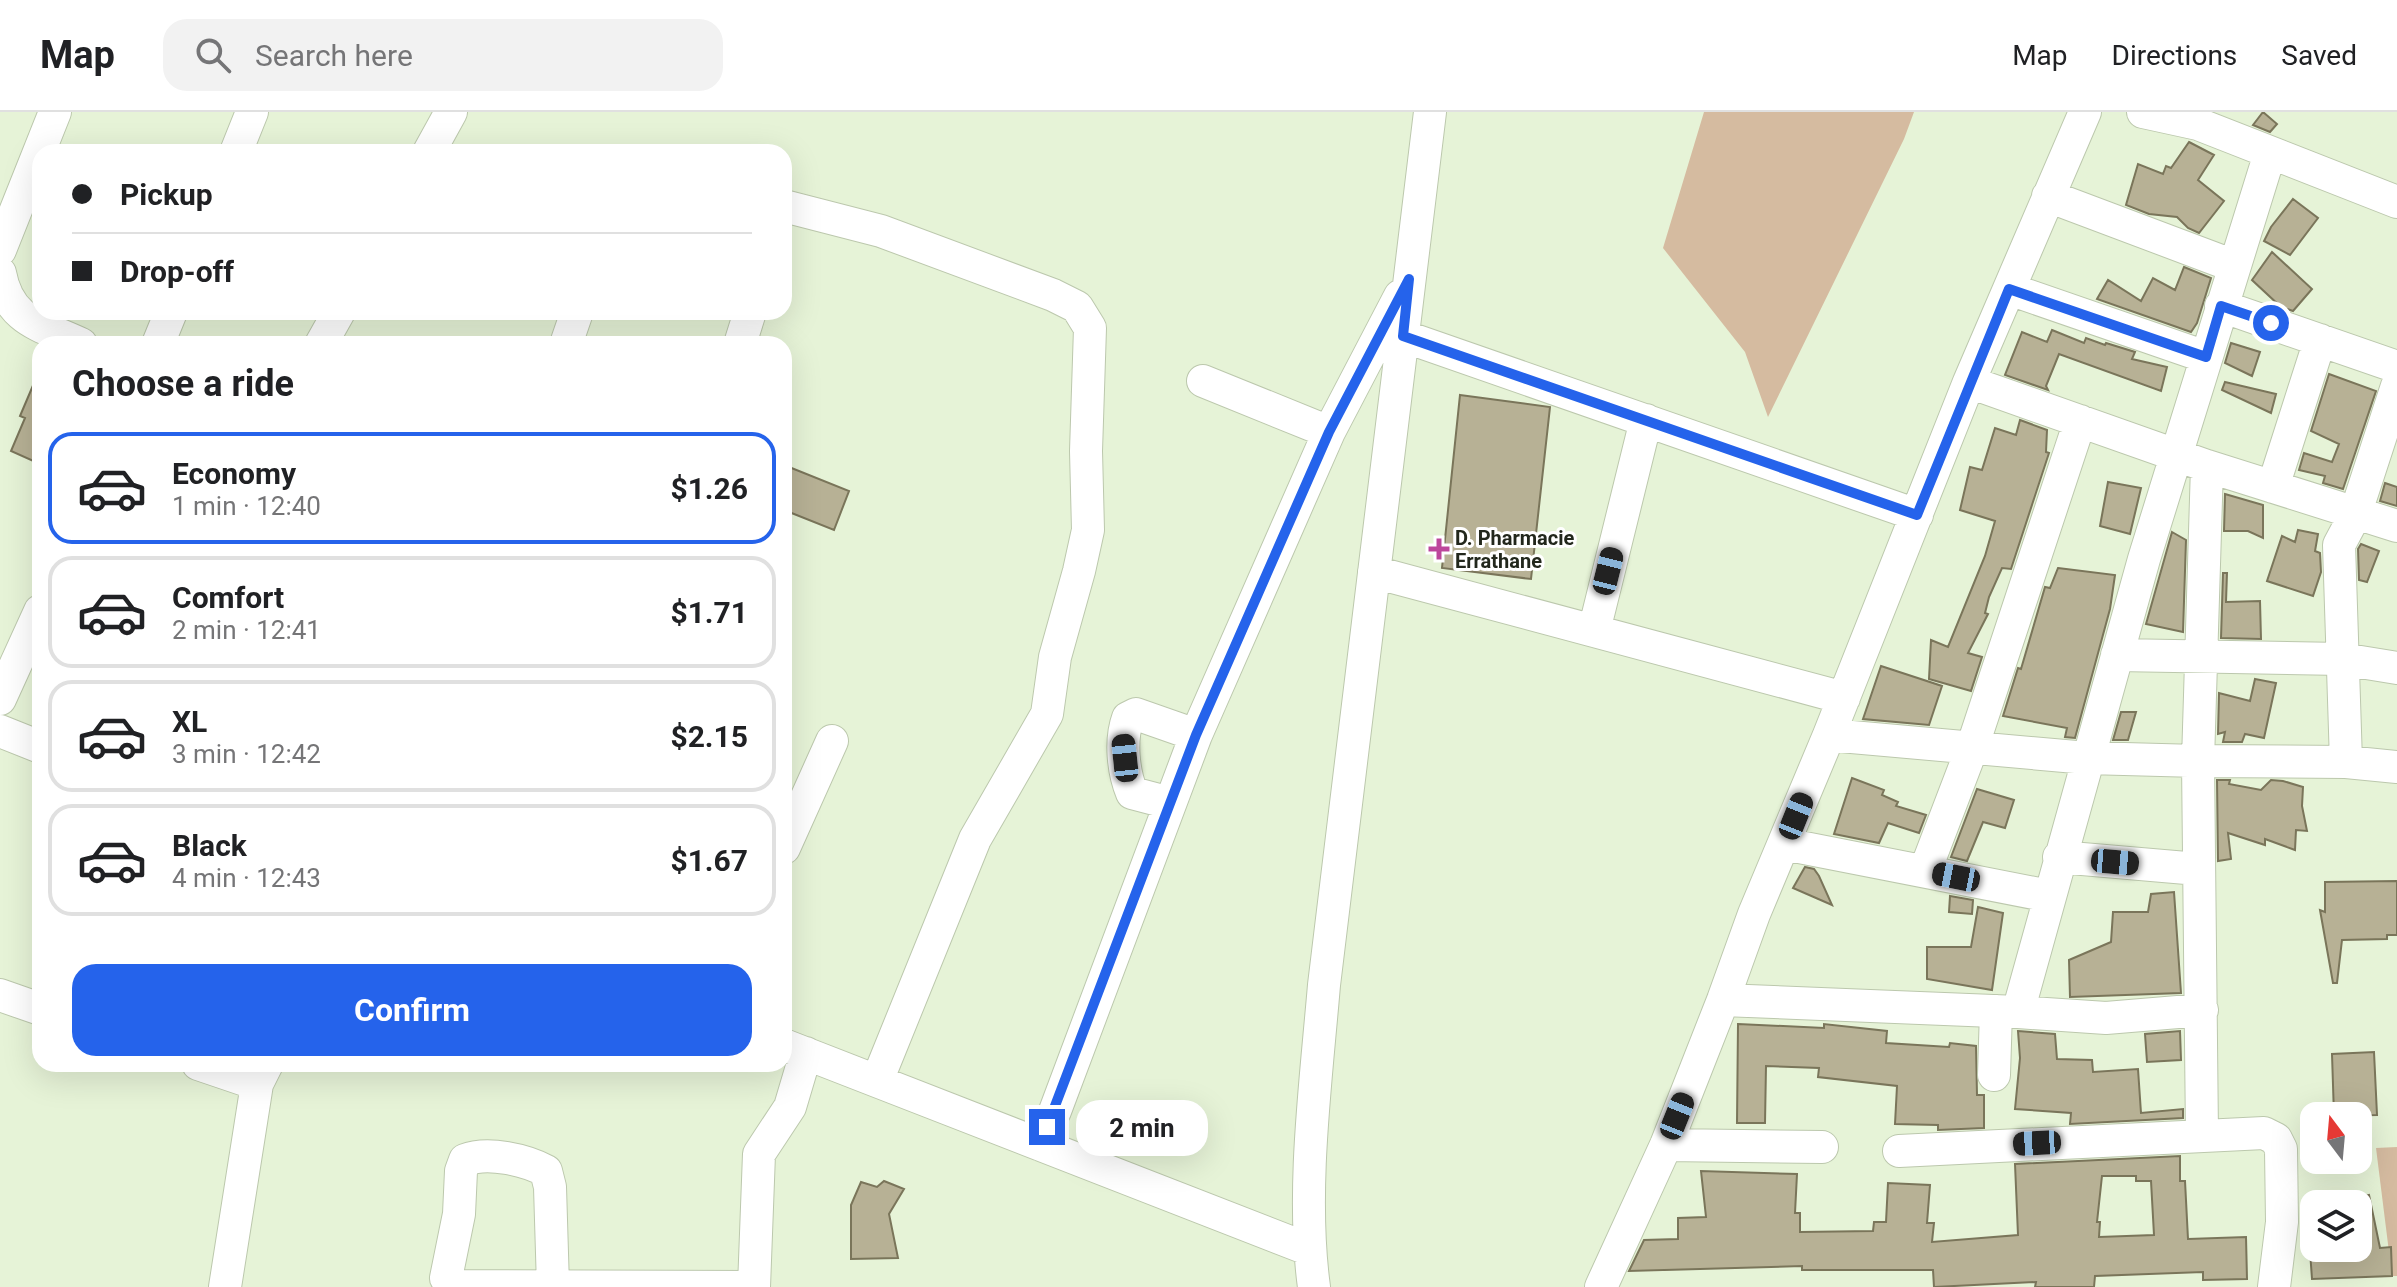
<!DOCTYPE html>
<meta charset="utf-8">
<style>
body{margin:0;font-family:Roboto,sans-serif;background:#f2f2f2;color:#202124;height:100vh;display:flex;flex-direction:column;font-size:30px;white-space:nowrap}
*{box-sizing:border-box;margin:0}
p{font-size:26px;color:#757577}
.icon{flex:none;width:44px;height:44px;fill:none;stroke:currentColor;stroke-width:2;stroke-linecap:round;stroke-linejoin:round}
.map{position:relative;flex:1;overflow:hidden}
.details{position:absolute;left:32px;top:224px;width:760px;height:736px;display:flex;flex-direction:column;background:#fff;border-radius:24px;box-shadow:0 8px 32px #0002}
.details>*{flex:none}
.top-card{position:absolute;left:32px;top:32px;width:760px;height:176px;border-radius:24px;box-shadow:0 8px 32px #0002;display:grid;align-content:center;height:176px;padding:0 40px;background:#fff}
.needle{width:52px;rotate:344deg}
.buttons{position:absolute;left:2300px;top:990px;display:grid;gap:16px}
.buttons a{display:grid;place-items:center;width:72px;height:72px;border-radius:16px;background:#fff;box-shadow:0 8px 32px #0002;font-size:40px}
.end{position:absolute;width:36px;height:36px;margin:-18px;border:10px solid #2563eb;background:#fff;box-shadow:0 0 0 4px #fff}
.from{border-radius:50%}
.bubble{position:absolute;height:56px;border-radius:24px;background:#fff;box-shadow:0 8px 32px #0002;font-size:26px;font-weight:700;line-height:56px;text-align:center}
.car{position:absolute;width:24px;height:48px;margin:-24px -12px;border-radius:10px;box-shadow:0 0 6px 2px #0007;background:linear-gradient(#222 24%,#8ab4d8 0 40%,#222 0 76%,#8ab4d8 0 86%,#222 0)}
.top-card b{display:flex;align-items:center;gap:28px;height:76px;font-size:30px}
.top-card b+b{border-top:2px solid #e0e0e0}
.top-card i{width:20px;height:20px;background:#202124}
ul{padding:0;list-style:none}
li{display:flex;align-items:center;gap:24px;height:112px;margin:0 16px 12px;padding:0 24px;border:4px solid #e0e0e0;border-radius:24px}
li div{flex:1}
li b{display:block;font-size:30px}
li em{font-style:normal;font-weight:700}
li.on{border-color:#2563eb}
li>.icon{width:72px;height:72px;stroke-width:1.5}
h2{padding:0 40px;font-size:36px;line-height:96px}
.primary-button{display:flex;gap:16px;margin-top:auto;padding:16px 40px}
.primary-button a{flex:1;height:92px;border-radius:24px;background:#2563eb;color:#fff;font-size:32px;font-weight:700;line-height:92px;text-align:center}
header{display:flex;align-items:center;gap:48px;box-sizing:border-box;height:112px;padding:0 40px;background:#fff;border-bottom:2px solid #e0e0e0}
header strong{font-size:38px}
nav{display:flex;gap:44px;margin-inline-start:auto;font-size:28px}
.search{width:560px;height:72px;background:#f2f2f2;display:flex;align-items:center;gap:20px;box-sizing:border-box;padding:0 28px;border-radius:24px;color:#757577;font-size:30px}
.map>svg:first-child{display:block}
.green{fill:#d5bba0}
.building{fill:#b7b195;stroke:#7a755a;stroke-width:2;fill-rule:evenodd}
.lines{fill:none;stroke-linecap:round;stroke-linejoin:round}
.minor-casing{stroke:#bcc8ad;stroke-width:34}
.minor{stroke:#fff;stroke-width:32}
.route{stroke:#2563eb;stroke-width:10}
.poi-dot{fill:#bd469c;stroke:#fff;stroke-width:3}
.labels{text-anchor:middle;dominant-baseline:central;stroke-width:6;stroke-linejoin:round;paint-order:stroke}
.poi-label{font-size:20px;font-weight:bold;fill:#22271c;stroke:#fff;text-anchor:start}
</style>
<header>
<strong>Map</strong>
<div class="search"><svg class="icon" aria-label="search" viewBox="0 0 24 24"><circle cx="10" cy="10" r="6"/><path d="M15 15l6 6"/></svg>Search here</div>
<nav><a>Map</a><a>Directions</a><a>Saved</a></nav>
</header>
<div class="map">
<svg width="2397" height="1175" viewBox="0 0 2397 1175">
<rect width="100%" height="100%" fill="#e6f3d7"/>
<path class="green" d="M1704,0H1914L1904,27L1768,305L1745,240L1663,136Z
M2397,1035V1164H2392L2376,1036Z"/>
<path class="building" d="M2263,0L2277,12L2270,20L2253,13Z
M2189,30L2214,43L2198,68L2224,89L2199,121L2188,116L2177,105L2149,102L2126,93L2138,52L2163,62L2166,54L2171,56Z
M2293,87L2318,106L2290,143L2264,129L2271,115Z
M2272,140L2312,177L2293,199L2281,195L2252,168Z
M2184,155L2211,166L2197,211L2191,220L2097,187L2108,168L2141,189L2153,166L2175,178Z
M2052,218L2084,231L2086,226L2105,233L2106,231L2135,240L2132,247L2167,255L2161,279L2059,242L2046,274L2048,278L2005,263L2022,220L2047,230Z
M2231,231L2260,240L2252,264L2225,251Z
M40,257V352L11,339L25,306L20,304Z
M2329,262L2376,279L2343,377L2323,371L2325,364L2299,358L2304,341L2332,350L2339,332L2311,319Z
M2225,270L2276,282L2271,301L2222,278Z
M1460,283L1550,295L1531,467L1442,456Z
M2020,308L2047,318L2046,340L2049,341L2011,457L2002,456L1989,485L1985,501L1988,502L1968,541L1982,545L1971,579L1929,567L1931,528L1948,535L1985,444L1995,409L1960,398L1970,355L1982,358L1995,316L2016,323Z
M784,353L849,379L834,418L784,398Z
M2108,370L2141,376L2130,422L2100,414Z
M2385,371L2397,375V394L2380,389Z
M2225,382L2263,393V426L2248,419H2224Z
M2298,418L2318,422L2315,439L2320,441L2321,460L2313,484L2267,469L2282,424L2295,430Z
M2172,420L2186,428L2183,520L2146,512Z
M2361,432L2379,439L2367,470L2359,468L2358,437Z
M2058,456L2115,463L2110,497L2075,626L2065,625L2067,616L2003,604L2018,556L2021,557L2045,475L2050,476Z
M2223,461H2227L2226,490L2260,489L2261,527L2221,526Z
M1881,554L1942,574L1929,613L1863,607Z
M2255,567L2276,571L2264,626L2245,622L2242,630H2223L2225,620L2218,622L2219,581L2250,589Z
M2121,600H2136L2128,628H2113Z
M1852,666L1884,678L1882,683L1898,690L1896,694L1926,703L1919,721L1888,711L1879,731L1834,722Z
M2217,668H2230L2229,672L2261,678L2271,668L2283,669L2303,675L2302,694L2307,719L2296,718L2295,738L2265,727V733L2228,721L2231,747L2218,749Z
M1977,677L2014,688L2005,716L1983,710L1967,749L1951,745Z
M1805,755L1814,757L1819,764L1832,793L1793,776Z
M2397,769V823H2387V827L2342,828L2337,871H2333L2320,798L2325,800V770Z
M2174,780L2181,881L2070,885L2069,848L2111,830L2113,800H2148L2151,782Z
M1950,784L1973,788L1972,802L1949,800Z
M1978,795L2003,801L1992,878L1927,867V835H1971Z
M1738,912L1824,916V912L1887,919L1886,931L1949,935L1950,931L1976,934L1977,983H1984V1016L1938,1018V1013L1895,1012L1897,974L1818,965L1819,956L1766,954L1765,1011H1737Z
M2018,919L2055,922L2057,947L2092,948L2093,960L2138,957L2141,1001L2183,997V1006L2070,1012L2071,1001L2015,997L2020,946Z
M2180,919L2181,948L2147,950L2145,922Z
M2374,940L2377,1003L2334,1004L2332,942Z
M2180,1044V1069H2185L2188,1127L2246,1125L2247,1167L2203,1168V1160L2095,1164L2094,1175H2035L2036,1170L1934,1175L1933,1158H1802V1154L1629,1159L1644,1128L1678,1127V1106L1706,1105L1701,1059L1797,1062L1795,1101H1800V1120L1873,1119L1874,1110H1886L1888,1071L1930,1073L1927,1111H1934L1932,1130L2018,1123L2015,1052ZM2102,1064H2136V1069H2151L2154,1123L2099,1125L2100,1110H2097Z
M884,1069L904,1077L889,1102L898,1146L851,1147V1093L861,1070L877,1075Z
M2369,1083L2380,1136L2391,1135L2392,1164L2312,1167L2310,1139L2362,1136L2358,1092H2355L2354,1086Z"/>
<g class="lines">
<g class="minor-casing">
<path id="minor" d="M2143,0L2198,12L2397,90
M236,40L252,0
M429,40L451,0
M2048,84L2234,154
M784,94L881,119L1053,183L1077,195L1090,216L1086,339L1088,418L1079,459L1055,545L1047,602L975,727L877,969
M0,138L55,0
M0,161C9,210 41,213 81,232
M2009,177L2206,245
M2221,194L2397,255
M1403,224L1917,403
M158,232L171,200
M321,232L339,200
M566,232L577,200
M740,232L750,200
M1203,269L1329,320
M1969,270L2207,354L2397,414
M2207,354L2198,649L2346,650L2397,655
M2273,375L2320,228
M1374,460L1844,586
M1594,519L1646,308
M2117,543L2342,547L2397,556
M0,587L40,499
M0,619L40,635
M1829,623L2087,646L2198,649L2202,1023
M2346,650L2339,433L2355,403L2397,274
M1170,691L1132,681C1123,659 1120,628 1128,606L1136,602L1196,623
M1784,732L2049,784
M784,736L832,629
M2059,745L2198,757
M1925,759L1972,636L2080,309
M0,883L40,897
M1723,888L2018,900L2106,906L2202,898
M2018,900L2144,447L2270,41
M784,933L1308,1137
M198,952L257,972
M1994,963L1996,899
M1038,1032L1055,999L1196,623L1329,320L1400,184
M1666,1033L1822,1035
M1899,1039L2264,1021L2276,1027L2281,1037L2282,1110L2274,1175
M553,1174L550,1075L546,1059C526,1048 488,1039 465,1048L461,1059L459,1102L446,1166L455,1174L754,1175
M225,1175L257,972L267,952
M754,1175L759,1042L790,995L806,941
M1314,1175C1301,1080 1316,969 1324,873L1430,0
M1601,1175L1666,1033L1723,888L1754,802L1829,623L1969,270L2085,0"/>
</g>
<use href="#minor" class="minor"/>
</g>
<g class="lines">
<path class="route" d="M1047,1015L1196,623L1329,320L1409,167L1403,224L1917,403L2009,177L2206,245L2221,194L2271,211"/>
</g>
<path class="poi-dot" d="M1435 425h8v8h8v8h-8v8h-8v-8h-8v-8h8z"/>
<g class="labels">
<g class="poi-label">
<text x="1455" y="426">D. Pharmacie<tspan x="1455" dy="23">Errathane</tspan></text>
</g>
</g>
</svg>
<div class="buttons">
<a><svg class="needle" viewBox="-14 -14 28 28"><path d="M0-13l5 13h-10z" fill="#e53935"/><path d="M0 13l5-13h-10z" fill="#757577"/></svg></a>
<a><svg class="icon" aria-label="layers" viewBox="0 0 24 24"><path d="M12 4l9 5-9 5-9-5zM3 14l9 5 9-5"/></svg></a>
</div>
<i class="end from" style="left:2271px;top:211px"></i>
<i class="end" style="left:1047px;top:1015px"></i>
<div class="bubble" style="left:1076px;top:988px;width:132px">2 min</div>
<i class="car" style="left:1608px;top:459px;rotate:14deg"></i>
<i class="car" style="left:1125px;top:646px;rotate:354deg"></i>
<i class="car" style="left:1796px;top:704px;rotate:22deg"></i>
<i class="car" style="left:2115px;top:750px;rotate:95deg"></i>
<i class="car" style="left:1956px;top:765px;rotate:281deg"></i>
<i class="car" style="left:1677px;top:1004px;rotate:22deg"></i>
<i class="car" style="left:2037px;top:1031px;rotate:267deg"></i>
<div class="top-card">
<b><i class="from"></i>Pickup</b>
<b><i></i>Drop-off</b>
</div>
<section class="details">
<h2>Choose a ride</h2>
<ul>
<li class="on"><svg class="icon" aria-label="car" viewBox="0 0 24 24"><path d="M5 17H2v-5l4-1 3-4h7l3 4 3 1v5h-3M9 17h6M6 11h13"/><circle cx="7" cy="17" r="2"/><circle cx="17" cy="17" r="2"/></svg><div><b>Economy</b><p>1 min · 12:40</p></div><em>$1.26</em></li>
<li><svg class="icon" aria-label="car" viewBox="0 0 24 24"><path d="M5 17H2v-5l4-1 3-4h7l3 4 3 1v5h-3M9 17h6M6 11h13"/><circle cx="7" cy="17" r="2"/><circle cx="17" cy="17" r="2"/></svg><div><b>Comfort</b><p>2 min · 12:41</p></div><em>$1.71</em></li>
<li><svg class="icon" aria-label="car" viewBox="0 0 24 24"><path d="M5 17H2v-5l4-1 3-4h7l3 4 3 1v5h-3M9 17h6M6 11h13"/><circle cx="7" cy="17" r="2"/><circle cx="17" cy="17" r="2"/></svg><div><b>XL</b><p>3 min · 12:42</p></div><em>$2.15</em></li>
<li><svg class="icon" aria-label="car" viewBox="0 0 24 24"><path d="M5 17H2v-5l4-1 3-4h7l3 4 3 1v5h-3M9 17h6M6 11h13"/><circle cx="7" cy="17" r="2"/><circle cx="17" cy="17" r="2"/></svg><div><b>Black</b><p>4 min · 12:43</p></div><em>$1.67</em></li>
</ul>
<div class="primary-button"><a>Confirm</a></div>
</section>
</div>
